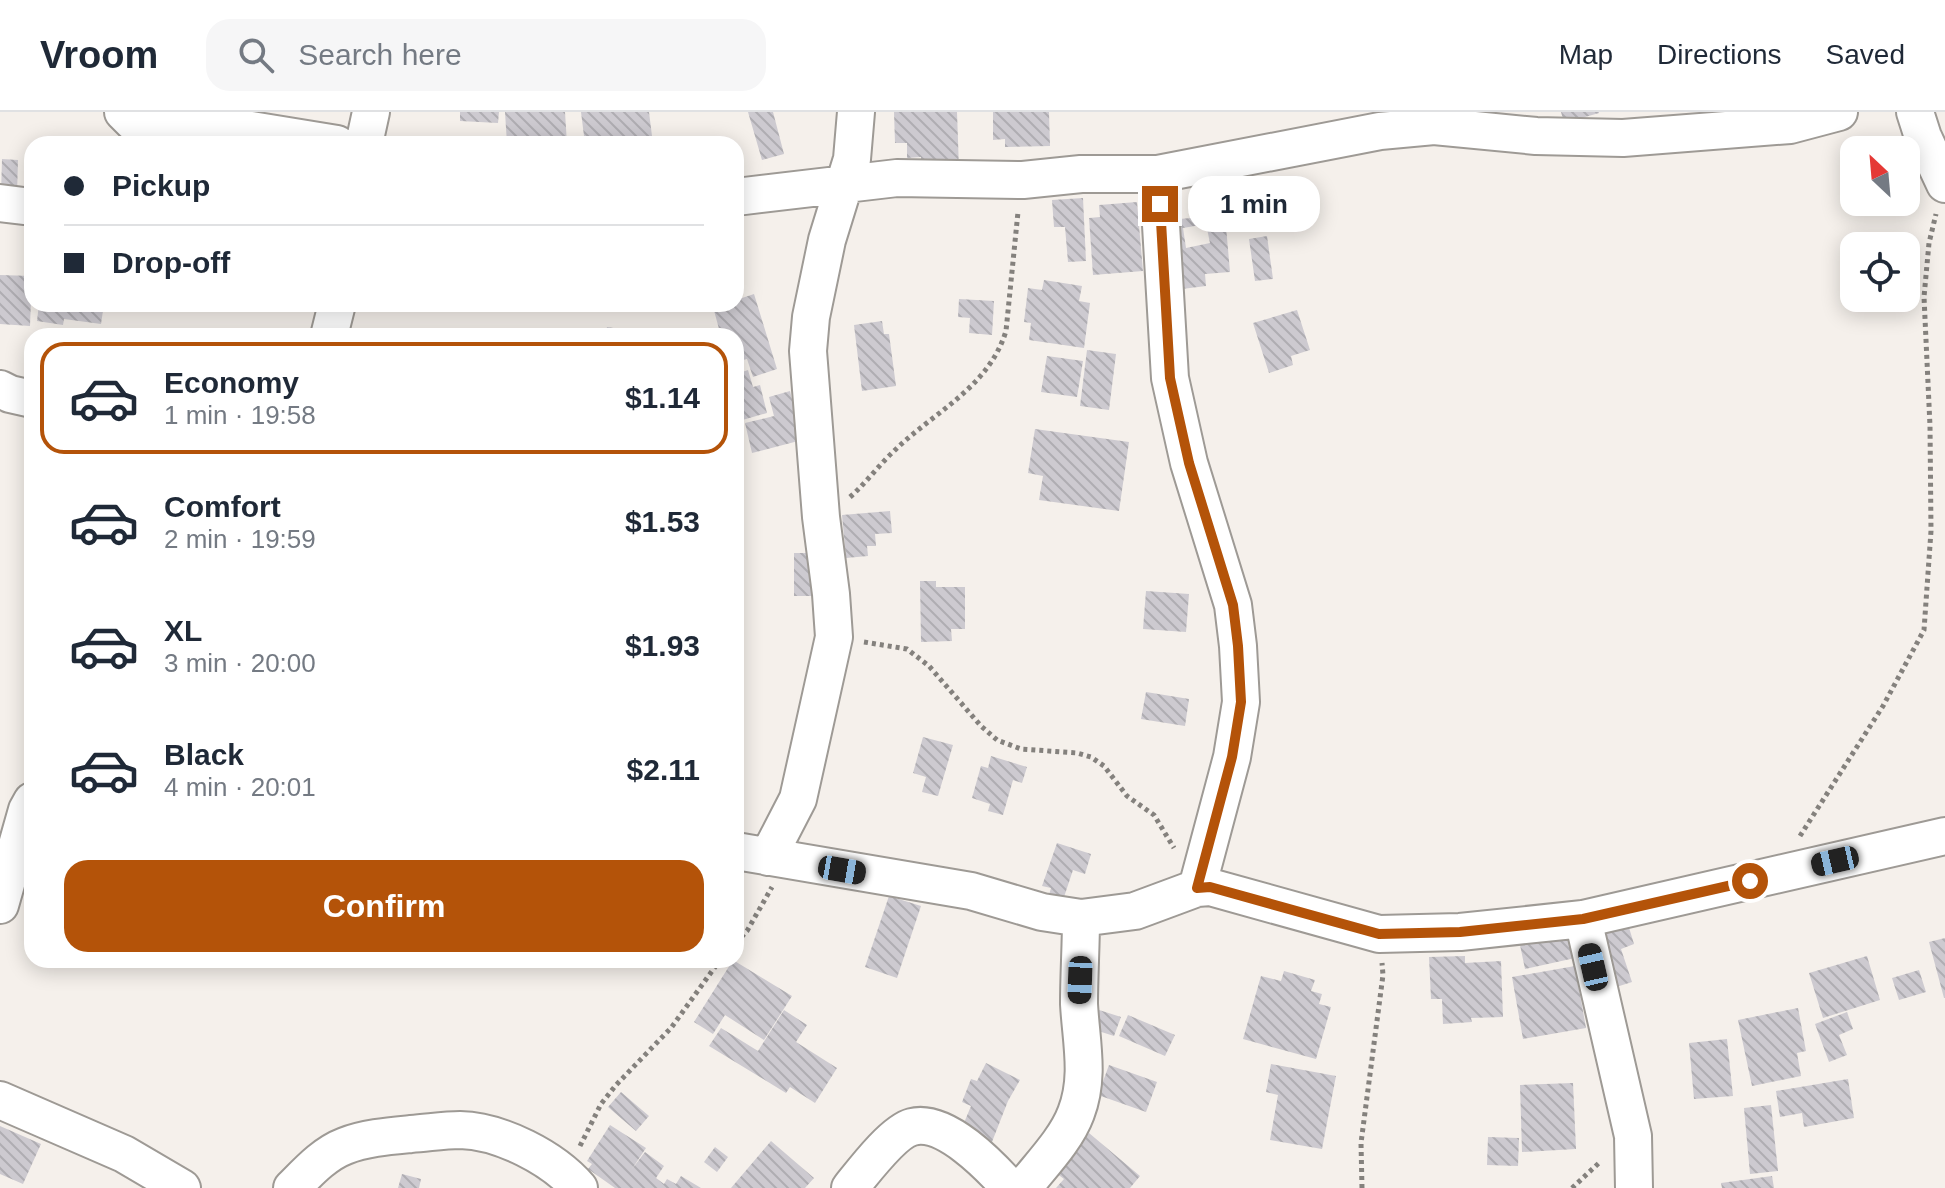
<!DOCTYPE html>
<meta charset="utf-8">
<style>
body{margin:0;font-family:Helvetica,sans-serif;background:#f6f6f7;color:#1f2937;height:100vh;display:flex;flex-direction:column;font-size:30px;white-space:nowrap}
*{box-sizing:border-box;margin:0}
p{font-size:26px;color:#747a83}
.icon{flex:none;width:44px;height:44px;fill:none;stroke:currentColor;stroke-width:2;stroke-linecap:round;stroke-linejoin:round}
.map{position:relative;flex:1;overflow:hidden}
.panel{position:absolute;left:24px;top:216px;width:720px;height:640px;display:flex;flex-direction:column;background:#fff;border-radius:24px;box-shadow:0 4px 20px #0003}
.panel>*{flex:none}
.guide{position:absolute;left:24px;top:24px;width:720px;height:176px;border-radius:24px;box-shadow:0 4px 20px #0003;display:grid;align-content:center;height:176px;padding:0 40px;background:#fff}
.needle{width:52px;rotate:334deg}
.tools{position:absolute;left:1840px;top:24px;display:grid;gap:16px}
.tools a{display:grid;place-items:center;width:80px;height:80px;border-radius:16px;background:#fff;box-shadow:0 4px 20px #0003;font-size:40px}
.end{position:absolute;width:36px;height:36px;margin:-18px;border:10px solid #b45309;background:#fff;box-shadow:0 0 0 4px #fff}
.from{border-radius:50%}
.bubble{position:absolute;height:56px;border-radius:24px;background:#fff;box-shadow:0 4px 20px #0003;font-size:26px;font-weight:800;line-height:56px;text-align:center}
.car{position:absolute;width:24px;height:48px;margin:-24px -12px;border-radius:10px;box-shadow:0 0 6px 2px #0007;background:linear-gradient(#222 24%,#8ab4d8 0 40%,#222 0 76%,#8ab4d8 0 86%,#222 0)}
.guide b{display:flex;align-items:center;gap:28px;height:76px;font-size:30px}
.guide b+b{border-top:2px solid #e0e1e3}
.guide i{width:20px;height:20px;background:#1f2937}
ul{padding:14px 0 0;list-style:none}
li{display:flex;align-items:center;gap:24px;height:112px;margin:0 16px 12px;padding:0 24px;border:4px solid transparent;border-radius:24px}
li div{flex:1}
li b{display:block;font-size:30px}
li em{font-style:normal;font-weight:800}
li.current{border-color:#b45309}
li>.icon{width:72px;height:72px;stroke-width:1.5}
.button{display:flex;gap:16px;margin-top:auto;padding:16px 40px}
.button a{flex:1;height:92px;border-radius:24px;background:#b45309;color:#fff;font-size:32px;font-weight:800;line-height:92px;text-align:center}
header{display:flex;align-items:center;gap:48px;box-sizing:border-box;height:112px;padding:0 40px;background:#fff;border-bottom:2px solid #e0e1e3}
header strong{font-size:38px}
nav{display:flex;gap:44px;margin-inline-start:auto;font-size:28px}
.search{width:560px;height:72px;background:#f6f6f7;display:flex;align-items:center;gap:20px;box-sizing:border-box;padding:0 28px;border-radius:24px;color:#747a83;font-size:30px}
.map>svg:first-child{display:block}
.building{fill:url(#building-back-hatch);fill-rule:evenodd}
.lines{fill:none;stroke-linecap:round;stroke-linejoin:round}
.minor-casing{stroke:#9e9a95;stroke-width:40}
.path{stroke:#84817d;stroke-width:5;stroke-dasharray:4 4;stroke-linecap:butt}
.minor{stroke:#fff;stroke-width:36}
.route{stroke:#b45309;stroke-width:10}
</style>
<header>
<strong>Vroom</strong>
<div class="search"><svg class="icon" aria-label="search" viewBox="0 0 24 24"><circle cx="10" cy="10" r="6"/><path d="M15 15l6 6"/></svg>Search here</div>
<nav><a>Map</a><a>Directions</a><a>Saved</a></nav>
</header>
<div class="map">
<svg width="1945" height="1076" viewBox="0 0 1945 1076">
<defs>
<pattern id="building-back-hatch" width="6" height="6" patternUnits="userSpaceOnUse" patternTransform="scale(2)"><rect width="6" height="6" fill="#cdcad0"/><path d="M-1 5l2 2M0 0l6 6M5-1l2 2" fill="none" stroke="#afadb2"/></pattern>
</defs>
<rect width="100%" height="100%" fill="#f5f0eb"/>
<path class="building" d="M460,0H499L498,11L460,9Z
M505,0H565L567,32H507Z
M581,0H649L653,32H585Z
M748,0H773L784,42L762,48Z
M894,0H957L959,57L921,54V45L907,46V31H895Z
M993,0H1049L1050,34L1005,35V27L993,28Z
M1561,0H1599V1L1564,11Z
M2,47L18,48L17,82H1Z
M1083,86L1086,149L1068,150L1065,115H1054L1052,88Z
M1137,90L1143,159L1093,163L1089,106L1100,105L1099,93Z
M1225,103L1230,160L1205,162L1206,174L1174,178L1168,108ZM1206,112L1210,131L1186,136L1183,116Z
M1267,124L1273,167L1255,169L1249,127Z
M0,163L32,164L30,214L0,212Z
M1044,168L1082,174L1079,189L1090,191L1084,236L1029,228L1031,211L1024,210L1028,176L1042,178Z
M754,182L777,257L753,265L747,247L736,250V224H721L713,195L736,192V188Z
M959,187L994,189L992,223L969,221L970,206L958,205Z
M39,192H104L101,212L64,207L63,213L37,209Z
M1297,198L1310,238L1291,244L1293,253L1269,261L1253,211Z
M882,209L884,222H889L896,274L862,279L854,213Z
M607,215L632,219L631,224H605Z
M1087,238L1116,242L1109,298L1080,294Z
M1047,244L1083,249L1077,285L1041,280Z
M748,258L753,275L760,273L767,301L739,309L736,300V262Z
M790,279L802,328L752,341L745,311L774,304L769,285Z
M1035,317L1129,330L1119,399L1039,388L1043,364L1028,361Z
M890,399L892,421L875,422L876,434H867L868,444L846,446L842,403Z
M794,441H816V484H794Z
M920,469H936V475H965V517H951L952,529L921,530Z
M1146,479L1189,482L1186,520L1143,517Z
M1146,580L1189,587L1185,614L1141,607Z
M923,625L953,633L938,684L922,680L926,665L913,661Z
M991,644L1027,655L1022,671L1013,668L1003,703L988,699L990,692L972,686L981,654L988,656Z
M1057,731L1091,742L1085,762L1073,758L1062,791L1048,786L1051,776L1042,774Z
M889,784L921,794L897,866L865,855Z
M1627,809L1634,832L1621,837L1632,870L1610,877L1592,820Z
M1570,823L1575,846L1525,857L1520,833Z
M1945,826V886H1944L1929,830Z
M1465,844V851L1501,849L1503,905L1471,906L1472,910L1443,912L1442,887H1431L1429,845Z
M1867,844L1880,888L1823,906L1809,861Z
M733,848L792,884L764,928L725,903L713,922L694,910Z
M1575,854L1586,916L1523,927L1512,865Z
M1919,858L1926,880L1899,888L1892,866Z
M1284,859L1315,868L1311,879L1322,882L1319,892L1331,895L1316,947L1243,927L1261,864L1281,869Z
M1798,896L1806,939L1797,941L1801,964L1752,974L1738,908Z
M784,898L807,913L796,930L837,956L815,991L790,975L786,981L709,934L721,916L758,939Z
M1099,898L1121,905L1114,924L1092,917Z
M1847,900L1853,917L1839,923L1847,943L1829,950L1815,912Z
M1128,903L1175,923L1165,944L1119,924Z
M1727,927L1733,984L1694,987L1689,931Z
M986,951L1020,968L1008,989L990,1035L959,1023L971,994L962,990L971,967L977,969Z
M1271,952L1336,964L1322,1037L1270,1028L1278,983L1266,980Z
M1109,953L1157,970L1146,1000L1098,983Z
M1848,967L1854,1006L1804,1015L1802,1001L1780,1005L1776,979Z
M1573,971L1576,1037L1522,1040L1520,973Z
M621,980L649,1004L636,1019L608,995Z
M1771,993L1778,1059L1750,1062L1744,996Z
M610,1013L646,1036L632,1057L645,1040L664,1054L656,1066L664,1072L667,1067L676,1072L681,1064L701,1076H615L588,1057L592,1052L587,1049Z
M0,1014L41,1032L23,1072L0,1062Z
M1089,1021L1140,1064L1130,1076H1056L1064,1067L1056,1061Z
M1488,1025L1519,1026L1518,1054L1487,1053Z
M771,1029L814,1066L805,1076H731Z
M715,1035L728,1045L717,1060L704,1050Z
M402,1062L421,1067L419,1076H398Z
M1772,1064L1774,1076H1722L1721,1071Z"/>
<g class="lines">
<g class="minor-casing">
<path id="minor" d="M123,0L133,10L162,14L220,13L337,32
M1915,0L1923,25L1945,72
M364,32L371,0
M1158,62L1170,266L1189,351L1233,493L1238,534L1241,590L1232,645L1197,776
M736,85L897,66L1023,68L1081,62H1158L1380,19L1434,14L1536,24L1623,26L1790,13L1839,0
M0,91L32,95
M329,224L337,192
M0,277L10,282L32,287
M736,739L971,779L1042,800L1081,806L1135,799L1197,776L1210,775L1379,822L1460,820L1583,807L1945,724
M768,745L798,687L834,525L831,482L821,405L808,239L811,205L827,128L852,47L856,0
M0,793L27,698L32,689
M1583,807L1633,1024L1634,1076
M0,988L124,1042L182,1076
M292,1076C308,1060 324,1042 345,1034C365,1026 390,1024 411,1022C427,1021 444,1018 460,1018C501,1019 553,1046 579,1076
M850,1076C863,1060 893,1020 912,1015C945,1006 991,1055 1010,1076
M1023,1076C1041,1053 1066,1028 1076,1001C1090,965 1081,929 1079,892C1079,863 1081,834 1081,806"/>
</g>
<path class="path" d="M850,385C866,371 878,354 893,340C933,300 988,277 1006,219L1018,100
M864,530L907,537L929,554L981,614L997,628L1021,637L1077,641L1091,645L1104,654L1127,684L1154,703L1174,736
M1800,724L1883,594L1924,518L1931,419L1930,314L1924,185L1929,131L1936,102
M736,831L747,819L772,775
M580,1034L601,992L616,973L671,916L720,848
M1362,1076L1361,1031L1383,863L1382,851
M1572,1076L1600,1050"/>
<use href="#minor" class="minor"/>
</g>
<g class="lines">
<path class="route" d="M1160,92L1170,266L1189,351L1233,493L1238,534L1241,590L1232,645L1197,776L1210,775L1379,822L1460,820L1583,807L1750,769"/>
</g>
</svg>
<div class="tools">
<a><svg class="needle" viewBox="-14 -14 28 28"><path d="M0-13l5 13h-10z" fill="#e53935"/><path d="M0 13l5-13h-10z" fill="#747a83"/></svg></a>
<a><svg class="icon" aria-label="locate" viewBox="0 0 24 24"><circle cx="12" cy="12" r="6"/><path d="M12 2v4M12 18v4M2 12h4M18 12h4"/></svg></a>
</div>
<i class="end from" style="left:1750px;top:769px"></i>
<i class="end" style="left:1160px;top:92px"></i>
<div class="bubble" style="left:1188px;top:64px;width:132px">1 min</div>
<i class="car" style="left:1835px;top:749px;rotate:257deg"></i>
<i class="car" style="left:842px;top:758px;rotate:100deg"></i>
<i class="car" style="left:1593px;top:855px;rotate:347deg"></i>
<i class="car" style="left:1080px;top:868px;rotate:182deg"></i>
<div class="guide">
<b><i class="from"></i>Pickup</b>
<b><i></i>Drop-off</b>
</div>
<section class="panel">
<ul>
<li class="current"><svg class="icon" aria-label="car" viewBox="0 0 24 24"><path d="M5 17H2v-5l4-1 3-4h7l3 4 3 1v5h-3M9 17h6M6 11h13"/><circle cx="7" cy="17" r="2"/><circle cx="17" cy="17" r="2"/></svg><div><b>Economy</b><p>1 min · 19:58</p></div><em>$1.14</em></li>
<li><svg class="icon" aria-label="car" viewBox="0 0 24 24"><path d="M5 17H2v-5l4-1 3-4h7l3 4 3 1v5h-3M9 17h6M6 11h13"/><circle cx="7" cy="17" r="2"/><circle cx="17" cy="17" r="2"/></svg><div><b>Comfort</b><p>2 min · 19:59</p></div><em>$1.53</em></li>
<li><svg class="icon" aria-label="car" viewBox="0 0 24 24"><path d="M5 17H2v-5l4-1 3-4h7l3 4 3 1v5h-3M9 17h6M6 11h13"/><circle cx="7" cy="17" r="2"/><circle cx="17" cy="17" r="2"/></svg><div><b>XL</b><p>3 min · 20:00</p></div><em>$1.93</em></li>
<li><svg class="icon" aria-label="car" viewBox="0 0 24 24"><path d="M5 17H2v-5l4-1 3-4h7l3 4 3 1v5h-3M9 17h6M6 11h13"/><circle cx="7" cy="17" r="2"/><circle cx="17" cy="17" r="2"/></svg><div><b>Black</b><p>4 min · 20:01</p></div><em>$2.11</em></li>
</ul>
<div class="button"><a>Confirm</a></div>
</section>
</div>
